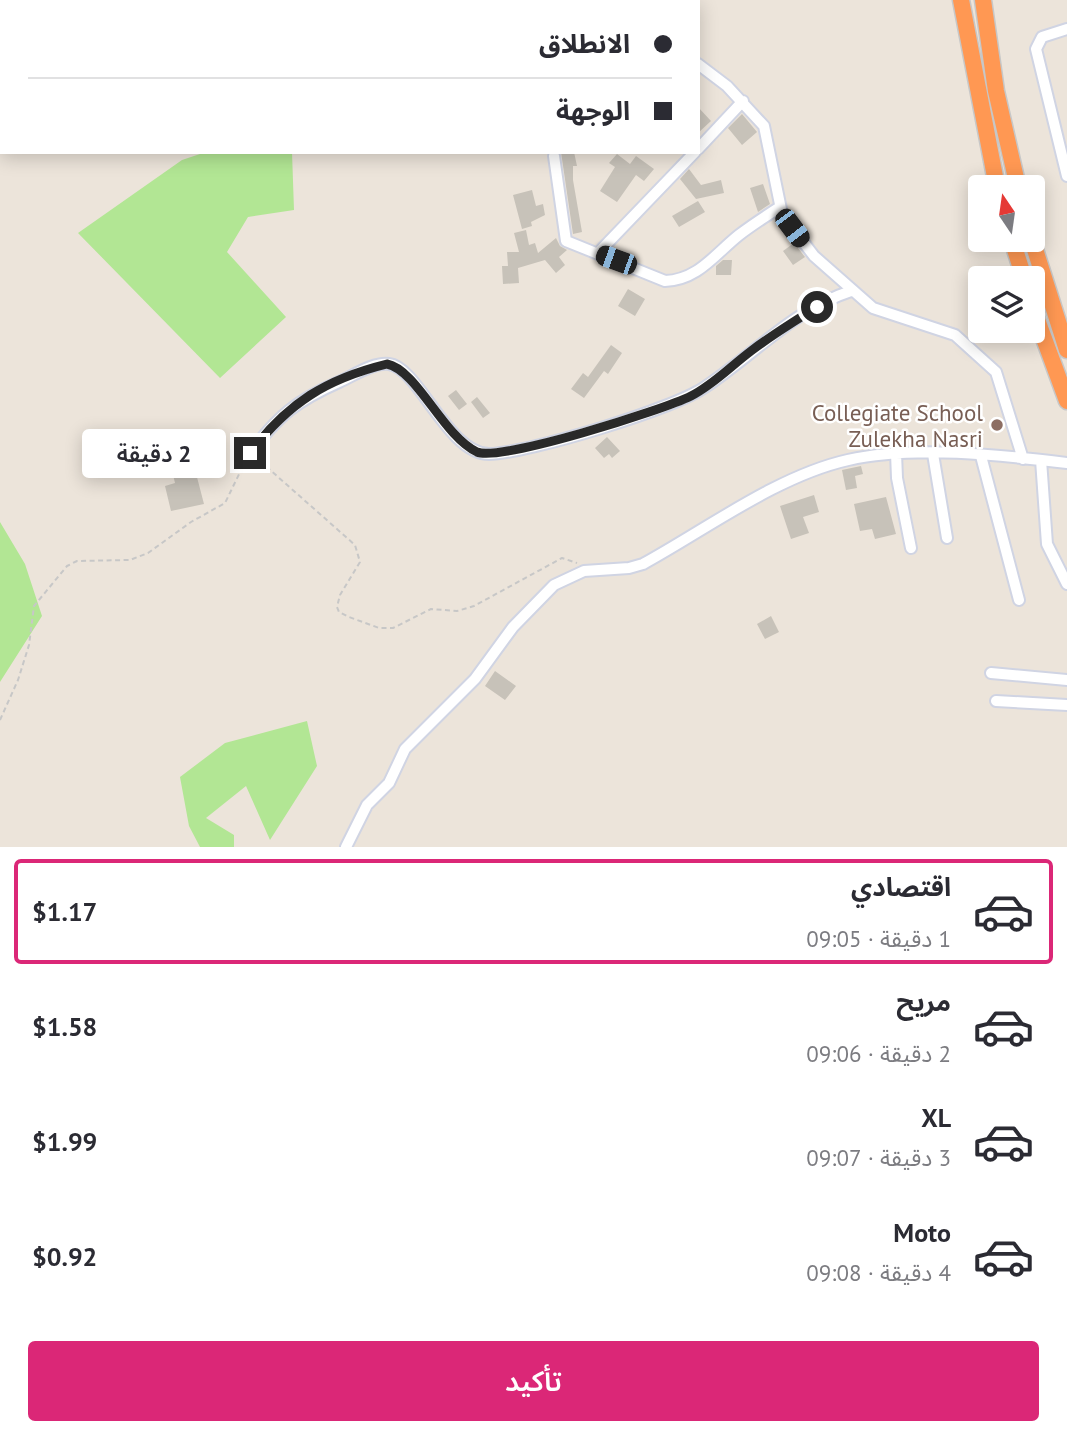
<!DOCTYPE html>
<html lang="ar">
<meta charset="utf-8">
<style>
body{margin:0;font-family:"PT Sans","Noto Sans Arabic",sans-serif;background:#f2f2f3;color:#2b2b33;direction:rtl;height:100vh;display:flex;flex-direction:column;font-size:26px;white-space:nowrap}
*{box-sizing:border-box;margin:0}
p{font-size:23px;color:#7c7c81}
.icon{flex:none;width:38px;height:38px;fill:none;stroke:currentColor;stroke-width:2;stroke-linecap:round;stroke-linejoin:round}
.map{position:relative;height:847px;overflow:hidden;direction:ltr}
.drawer{display:flex;flex-direction:column;background:#fff;flex:1}
.drawer>*{flex:none}
.top-card{position:absolute;left:0px;top:0px;width:700px;height:154px;box-shadow:0 4px 18px #0003;direction:rtl;display:grid;align-content:center;height:154px;padding:0 28px;background:#fff}
.needle{width:46px;rotate:347deg}
.buttons{position:absolute;left:968px;top:175px;display:grid;gap:14px}
.buttons a{display:grid;place-items:center;width:77px;height:77px;border-radius:7px;background:#fff;box-shadow:0 4px 18px #0003;font-size:35px}
.end{position:absolute;width:32px;height:32px;margin:-16px;border:9px solid #292929;background:#fff;box-shadow:0 0 0 4px #fff}
.from{border-radius:50%}
.bubble{position:absolute;height:49px;border-radius:7px;background:#fff;box-shadow:0 4px 18px #0003;font-size:23px;font-weight:600;line-height:49px;text-align:center;direction:rtl}
.car{position:absolute;width:21px;height:42px;margin:-21px -10px;border-radius:9px;box-shadow:0 0 5px 2px #0007;background:linear-gradient(#222 24%,#8ab4d8 0 40%,#222 0 76%,#8ab4d8 0 86%,#222 0)}
.top-card b{display:flex;align-items:center;gap:24px;height:66px;font-size:26px}
.top-card b+b{border-top:2px solid #e1e1e2}
.top-card i{width:18px;height:18px;background:#2b2b33}
ul{padding:12px 0 0;list-style:none}
li{display:flex;align-items:center;gap:21px;height:105px;margin:0 14px 10px;padding:0 14px;border:4px solid transparent;border-radius:7px}
li div{flex:1}
li b{display:block;font-size:26px}
li em{font-style:normal;font-weight:600}
li.current{border-color:#db2777}
li>.icon{width:63px;height:63px;stroke-width:1.5}
.button{display:flex;gap:14px;margin-top:auto;padding:14px 28px}
.button a{flex:1;height:80px;border-radius:7px;background:#db2777;color:#fff;font-size:28px;font-weight:600;line-height:80px;text-align:center}
.map>svg:first-child{display:block}
.green{fill:#b2e694}
.building{fill:#c7c2b9}
.lines{fill:none;stroke-linecap:round;stroke-linejoin:round}
.minor-casing{stroke:#d0d4e3;stroke-width:14}
.highway-casing{stroke:#c7c7c7;stroke-width:19}
.path{stroke:#c7c7c7;stroke-width:2;stroke-dasharray:5 3.5;stroke-linecap:butt}
.minor{stroke:#fff;stroke-width:10}
.highway{stroke:#ff9853;stroke-width:16}
.route{stroke:#292929;stroke-width:9}
.education-dot{fill:#8d6e63;stroke:#fff;stroke-width:2.5}
.labels{text-anchor:middle;dominant-baseline:central;stroke-width:5;stroke-linejoin:round;paint-order:stroke}
.education-label{font-size:23px;fill:#785e54;stroke:#fff;text-anchor:end}
</style>
<div class="map">
<svg width="1067" height="847" viewBox="0 0 1067 847">
<rect width="100%" height="100%" fill="#ece4da"/>
<path class="green" d="M206,152H292L294,210L248,217L227,252L286,317L220,378L78,233L182,160Z
M0,522L25,564L42,616L0,682Z
M307,721L317,766L270,840L246,786L206,818L234,835V847H200L189,826L180,777L225,743Z"/>
<path class="building" d="M698,107L711,121L698,133Z
M742,114L757,132L742,145L728,128Z
M561,152H574L577,166H573V180L582,232L573,234Z
M617,154L630,164L636,156L654,169L644,181L636,175L617,202L600,191L615,167L609,163Z
M689,169L701,185L721,180L724,193L696,199L680,179Z
M763,184L770,204L758,212L750,188Z
M532,190L536,206L543,204L545,215L531,222L532,226L522,229L513,195Z
M698,201L705,212L679,227L672,216Z
M526,230L529,245L535,243L538,253L556,238L560,246L567,250L559,257L565,265L556,273L545,260L518,268L519,283L503,284L502,266H508L507,252H519L514,233Z
M794,243L805,257L793,265L783,251Z
M723,260H732L731,275H716V266Z
M628,289L645,299L635,316L618,306Z
M611,345L622,353L608,374L604,371L584,398L571,389L583,373L588,377Z
M456,390L467,404L459,410L448,396Z
M477,397L490,413L483,418L471,402Z
M607,437L620,451L612,458L609,454L604,458L595,448Z
M192,458L204,504L171,511L165,486L175,483L170,462Z
M861,466L863,474L855,476L857,488L846,490L842,470Z
M814,495L819,512L803,517L809,533L791,539L780,506Z
M886,497L896,534L875,539L872,529L860,531L854,504Z
M771,616L779,632L765,639L757,624Z
M495,671L516,686L505,700L485,686Z"/>
<g class="lines">
<g class="minor-casing">
<path id="minor" d="M85,0L89,2
M619,0L621,2
M487,2L490,0
M1067,29L1042,37L1036,49L1067,176
M698,64L727,86L764,126L782,214L814,256L873,308L955,335L996,372L1023,459
M698,149L743,101
M554,156L566,241L665,281C698,280 715,254 739,235C752,225 766,216 780,207
M598,253L695,152
M250,453C279,415 296,401 339,382C353,376 373,362 389,364C418,367 448,454 489,454C529,453 673,409 705,387C753,355 795,309 851,291
M896,453L897,478L911,548
M933,454L947,538
M981,456L1019,600
M1041,460L1047,544L1067,584
M991,673L1067,680
M996,701L1067,705
M346,847L367,805L389,783L405,749L475,679L513,627L554,585L584,571L629,568L643,564C707,529 777,476 848,460C914,445 1000,455 1067,463"/>
</g>
<g class="highway-casing">
<path id="highway" d="M961,0L997,187
M983,0L996,91L1018,187
M1012,240L1024,278
M1032,240L1067,350
M1032,306L1067,401"/>
</g>
<path class="path" d="M260,461L355,545L360,562L340,595L337,607L339,612L349,617L379,628H393L431,609L457,611L474,606L562,558L577,563
M0,720L18,680L29,645L34,606L67,566L77,561L130,560L148,553L191,522L225,503L245,462"/>
<use href="#minor" class="minor"/>
<use href="#highway" class="highway"/>
</g>
<g class="lines">
<path class="route" d="M250,453C288,403 326,379 387,364C417,370 443,436 477,452C500,462 663,410 691,396C713,385 731,366 751,351C772,335 795,321 817,307"/>
</g>
<circle class="education-dot" cx="997" cy="425" r="7"/>
<g class="labels">
<g class="education-label">
<text x="983" y="412">Collegiate School<tspan x="983" dy="26">Zulekha Nasri</tspan></text>
</g>
</g>
</svg>
<div class="buttons">
<a><svg class="needle" viewBox="-14 -14 28 28"><path d="M0-13l5 13h-10z" fill="#e53935"/><path d="M0 13l5-13h-10z" fill="#7c7c81"/></svg></a>
<a><svg class="icon" aria-label="layers" viewBox="0 0 24 24"><path d="M12 4l9 5-9 5-9-5zM3 14l9 5 9-5"/></svg></a>
</div>
<i class="end from" style="left:817px;top:307px"></i>
<i class="end" style="left:250px;top:453px"></i>
<div class="bubble" style="left:82px;top:429px;width:144px">2 دقيقة</div>
<i class="car" style="left:792px;top:228px;rotate:143deg"></i>
<i class="car" style="left:616px;top:260px;rotate:290deg"></i>
<div class="top-card">
<b><i class="from"></i>الانطلاق</b>
<b><i></i>الوجهة</b>
</div>
</div>
<section class="drawer">
<ul>
<li class="current"><svg class="icon" aria-label="car" viewBox="0 0 24 24"><path d="M5 17H2v-5l4-1 3-4h7l3 4 3 1v5h-3M9 17h6M6 11h13"/><circle cx="7" cy="17" r="2"/><circle cx="17" cy="17" r="2"/></svg><div><b>اقتصادي</b><p>1 دقيقة · 09:05</p></div><em>$1.17</em></li>
<li><svg class="icon" aria-label="car" viewBox="0 0 24 24"><path d="M5 17H2v-5l4-1 3-4h7l3 4 3 1v5h-3M9 17h6M6 11h13"/><circle cx="7" cy="17" r="2"/><circle cx="17" cy="17" r="2"/></svg><div><b>مريح</b><p>2 دقيقة · 09:06</p></div><em>$1.58</em></li>
<li><svg class="icon" aria-label="car" viewBox="0 0 24 24"><path d="M5 17H2v-5l4-1 3-4h7l3 4 3 1v5h-3M9 17h6M6 11h13"/><circle cx="7" cy="17" r="2"/><circle cx="17" cy="17" r="2"/></svg><div><b>XL</b><p>3 دقيقة · 09:07</p></div><em>$1.99</em></li>
<li><svg class="icon" aria-label="car" viewBox="0 0 24 24"><path d="M5 17H2v-5l4-1 3-4h7l3 4 3 1v5h-3M9 17h6M6 11h13"/><circle cx="7" cy="17" r="2"/><circle cx="17" cy="17" r="2"/></svg><div><b>Moto</b><p>4 دقيقة · 09:08</p></div><em>$0.92</em></li>
</ul>
<div class="button"><a>تأكيد</a></div>
</section>
